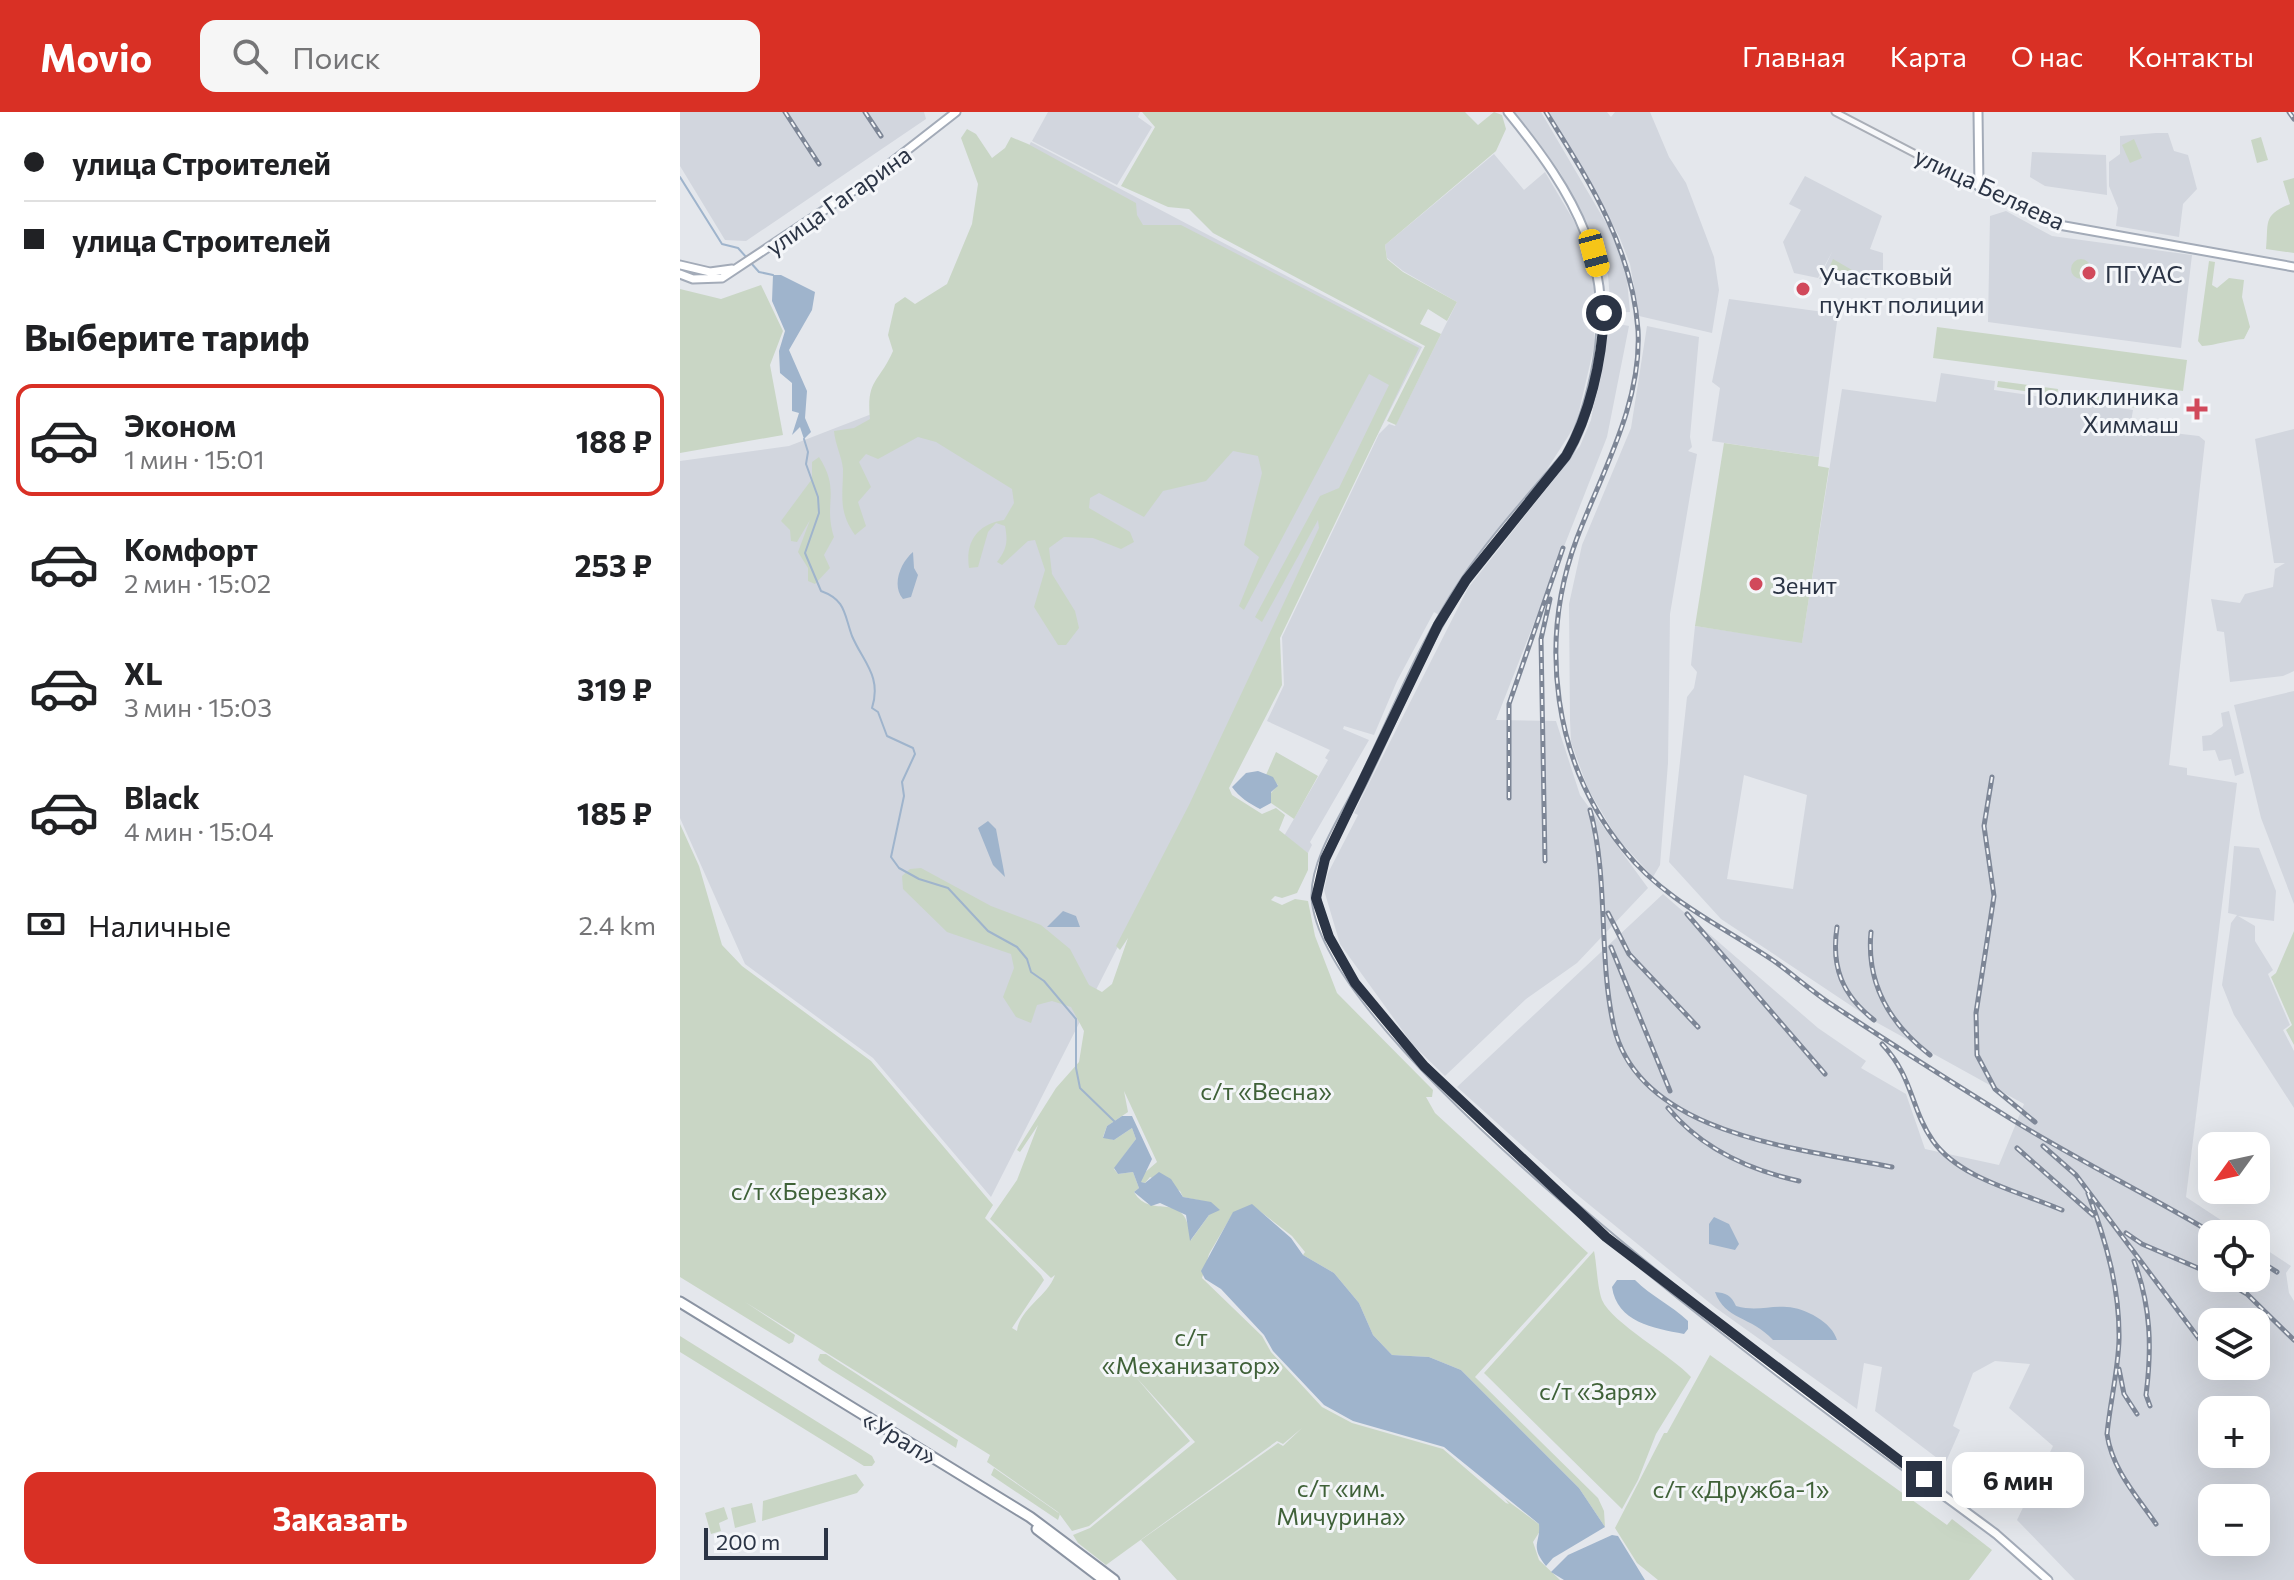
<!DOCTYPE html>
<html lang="ru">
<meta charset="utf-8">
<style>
body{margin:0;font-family:Commissioner,sans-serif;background:#f6f6f6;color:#202124;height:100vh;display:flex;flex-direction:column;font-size:30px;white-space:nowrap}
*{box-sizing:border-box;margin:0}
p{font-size:26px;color:#757577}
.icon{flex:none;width:44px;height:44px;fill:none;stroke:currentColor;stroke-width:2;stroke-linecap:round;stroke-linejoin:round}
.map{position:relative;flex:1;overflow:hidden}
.details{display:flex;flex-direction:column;background:#fff;width:680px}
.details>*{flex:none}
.top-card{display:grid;align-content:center;height:176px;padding:0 24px;background:#fff}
.needle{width:52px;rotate:237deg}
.fabs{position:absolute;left:1518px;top:1020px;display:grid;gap:16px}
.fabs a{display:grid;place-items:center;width:72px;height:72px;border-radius:16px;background:#fff;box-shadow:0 8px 32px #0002;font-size:40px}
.scale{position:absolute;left:24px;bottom:20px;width:124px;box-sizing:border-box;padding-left:8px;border:4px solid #2b3445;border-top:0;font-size:22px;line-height:28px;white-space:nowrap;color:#2b3445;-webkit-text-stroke:6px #f4f6f9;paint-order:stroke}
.end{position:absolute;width:36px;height:36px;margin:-18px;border:10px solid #2b3445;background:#fff;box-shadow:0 0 0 4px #fff}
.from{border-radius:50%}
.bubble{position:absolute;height:56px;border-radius:16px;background:#fff;box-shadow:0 8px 32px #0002;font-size:26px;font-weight:700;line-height:56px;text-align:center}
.car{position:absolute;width:24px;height:48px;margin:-24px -12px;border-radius:10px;box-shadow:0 0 6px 2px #0007;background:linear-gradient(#f5c518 24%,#345 0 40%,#f5c518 0 76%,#345 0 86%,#f5c518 0)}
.top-card b{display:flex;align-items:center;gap:28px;height:76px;font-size:30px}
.top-card b+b{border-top:2px solid #e0e0e0}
.top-card i{width:20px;height:20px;background:#202124}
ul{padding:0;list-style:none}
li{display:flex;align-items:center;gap:24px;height:112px;margin:0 16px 12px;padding:0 8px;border:4px solid transparent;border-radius:16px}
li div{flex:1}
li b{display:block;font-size:30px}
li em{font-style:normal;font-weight:700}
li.on{border-color:#d93025}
li>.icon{width:72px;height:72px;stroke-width:1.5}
h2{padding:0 24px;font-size:36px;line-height:96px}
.pay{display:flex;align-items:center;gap:20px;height:88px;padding:0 24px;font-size:30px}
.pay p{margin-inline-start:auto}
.action{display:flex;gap:16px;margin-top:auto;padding:16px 24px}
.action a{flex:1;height:92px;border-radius:16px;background:#d93025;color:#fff;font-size:32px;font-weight:700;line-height:92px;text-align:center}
header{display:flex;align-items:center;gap:48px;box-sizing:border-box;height:112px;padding:0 40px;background:#d93025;color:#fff}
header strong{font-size:38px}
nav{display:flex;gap:44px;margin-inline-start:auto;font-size:28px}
.search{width:560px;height:72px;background:#f6f6f6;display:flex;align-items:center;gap:20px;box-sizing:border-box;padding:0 28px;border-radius:16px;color:#757577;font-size:30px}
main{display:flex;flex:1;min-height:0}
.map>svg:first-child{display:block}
.built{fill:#d2d6de;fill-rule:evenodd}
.green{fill:#c9d6c5;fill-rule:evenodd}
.water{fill:#9fb4cc}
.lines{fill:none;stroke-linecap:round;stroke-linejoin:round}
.stream{stroke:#9fb4cc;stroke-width:2}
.minor-casing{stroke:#a9aeb7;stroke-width:9}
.major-casing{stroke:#a3abb8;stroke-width:11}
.highway-casing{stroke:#8b94a3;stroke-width:13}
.minor{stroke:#f7f8fa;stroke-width:5}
.major{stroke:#fff;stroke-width:7}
.highway{stroke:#fff;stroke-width:9}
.rail-casing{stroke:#7d8696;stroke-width:5}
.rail{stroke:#f4f6f9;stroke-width:2;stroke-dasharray:6;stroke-linecap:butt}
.route{stroke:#2b3445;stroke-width:10}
.poi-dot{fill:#d1495b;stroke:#f4f6f9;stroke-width:3}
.labels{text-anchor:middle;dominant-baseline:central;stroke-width:6;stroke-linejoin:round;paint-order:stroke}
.street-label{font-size:24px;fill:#2b3445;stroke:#f4f6f9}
.poi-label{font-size:24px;fill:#2b3445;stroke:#f4f6f9;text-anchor:start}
.park-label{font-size:24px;fill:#3f6138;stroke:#f4f6f9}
</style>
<header>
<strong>Movio</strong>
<div class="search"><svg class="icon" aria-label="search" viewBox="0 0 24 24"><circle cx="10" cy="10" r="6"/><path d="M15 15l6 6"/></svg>Поиск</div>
<nav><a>Главная</a><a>Карта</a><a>О нас</a><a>Контакты</a></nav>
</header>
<main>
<section class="details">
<div class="top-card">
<b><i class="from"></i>улица Строителей</b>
<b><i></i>улица Строителей</b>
</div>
<h2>Выберите тариф</h2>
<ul>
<li class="on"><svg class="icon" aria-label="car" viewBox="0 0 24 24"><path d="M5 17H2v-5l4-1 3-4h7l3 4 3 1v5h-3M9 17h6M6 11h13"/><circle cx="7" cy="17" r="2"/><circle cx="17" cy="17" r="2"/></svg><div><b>Эконом</b><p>1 мин · 15:01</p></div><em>188 ₽</em></li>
<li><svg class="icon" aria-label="car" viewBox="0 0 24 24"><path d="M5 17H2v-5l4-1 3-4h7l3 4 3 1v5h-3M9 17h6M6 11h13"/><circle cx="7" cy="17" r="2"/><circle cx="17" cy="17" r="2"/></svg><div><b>Комфорт</b><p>2 мин · 15:02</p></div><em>253 ₽</em></li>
<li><svg class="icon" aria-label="car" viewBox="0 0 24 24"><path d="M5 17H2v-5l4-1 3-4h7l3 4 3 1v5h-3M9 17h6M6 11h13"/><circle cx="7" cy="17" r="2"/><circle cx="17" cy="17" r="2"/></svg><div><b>XL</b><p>3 мин · 15:03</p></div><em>319 ₽</em></li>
<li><svg class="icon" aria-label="car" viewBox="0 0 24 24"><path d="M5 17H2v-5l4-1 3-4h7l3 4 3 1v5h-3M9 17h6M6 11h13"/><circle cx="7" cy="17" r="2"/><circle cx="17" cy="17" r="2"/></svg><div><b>Black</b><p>4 мин · 15:04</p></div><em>185 ₽</em></li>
</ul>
<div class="pay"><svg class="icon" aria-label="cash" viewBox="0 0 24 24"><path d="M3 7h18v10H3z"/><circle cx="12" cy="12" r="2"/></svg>Наличные<p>2.4 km</p></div>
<div class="action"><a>Заказать</a></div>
</section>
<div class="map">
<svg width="1614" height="1468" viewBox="0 0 1614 1468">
<rect width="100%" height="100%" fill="#e4e7ec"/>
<path class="built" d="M0,0H244L246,7L66,129L45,128L0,54Z
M368,0H460L458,5L472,15L437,73L352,29Z
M835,0H861L929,116L946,157L950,200L931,201L928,163L912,122L880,60Z
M867,0H927L931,5L935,0H970L989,45L1006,71L1034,145L1039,178L1032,221L959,204L950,152L939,124Z
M1476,21H1488L1494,39L1508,43L1517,77L1503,92L1499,125L1436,114L1438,96L1429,74V50L1440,42V24Z
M351,30L742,235L311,1085L193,946L65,852L0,706V349L109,334L202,298L241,219Z
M1352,40L1426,43L1427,83L1365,74L1350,65Z
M814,42L844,78L865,60L901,121L916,168L914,235L896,312L857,373L781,467L759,503L754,500L717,569L694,623L664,614L663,617L689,628L630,730L632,733L628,741L604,724L648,648L645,646L650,638L587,609L604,573L602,525L699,322L709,312L715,314L777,190L723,159L707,146L705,133Z
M1125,64L1202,104L1190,137L1203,141V174L1139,167L1152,140L1138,166L1114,161L1103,130L1121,98L1109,92Z
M1326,99L1372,124L1512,143L1501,236L1308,210L1310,104Z
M1049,187L1158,202L1139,345L1032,329L1040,276L1032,270Z
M928,210L949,214L927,325L816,608L876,609L900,683L968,776L897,851L846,887L765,964L733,933L660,832L644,778L648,761L678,703L674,701L788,476L900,334L911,308Z
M967,214L1019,225L1010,325L1012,335L1008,339L1017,342L990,502L988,651L980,753L973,765L937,726L908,677L891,630L890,608L889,492L902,433L951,316Z
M1261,261L1315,269L1314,278L1453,298L1450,316L1519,324L1525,329L1489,653L1507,656V663L1557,671L1506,1085L1562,1122H1532V1166H1576V1131L1611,1154L1606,1161L1609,1181L1614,1189V1468H1395L1337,1408L1373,1334L1329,1296L1350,1252L1315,1249L1293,1261L1273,1314L1280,1318L1265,1352L1195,1299L1202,1255L1184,1251L1177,1297L1036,1196L895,1081L777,975L983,782L1138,916L1186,949L1181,956L1226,982L1245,1037L1319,1053L1344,992L1194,909L1041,807L989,750L1007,585L1014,576L1017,560L1011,553L1015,514L1122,530L1162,277L1256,290ZM1064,663L1127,683L1113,777L1047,767ZM1532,1210H1576V1254H1532ZM1532,1298H1576V1342H1532ZM1532,1386H1576V1430H1532Z
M1614,317V559L1603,564L1550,570L1544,520L1537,519L1531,487L1560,491L1565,482L1593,475L1595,457L1605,451H1594L1575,327Z
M1614,579V792L1581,706L1554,593Z
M1549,599L1564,661L1555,664L1551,647L1539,649L1535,638L1523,639L1522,624L1531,623L1543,614L1541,601Z
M1554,734L1579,736L1596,779L1594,809L1558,804L1575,814V829L1593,858L1588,862L1610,913L1603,918L1614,939V996L1554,903L1542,873L1551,811L1557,803L1548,801Z"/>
<path class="green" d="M462,0H785L798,13L814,0L822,3L826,17L816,39L705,133L707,147L723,160L777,190L767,209L748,197L740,212L761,222L716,313L707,309L745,234L533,121L509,97L488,95L441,74L475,15Z
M287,17L296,22L312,46L325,36L331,25L348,32L456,91L457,103L463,113H501L739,236L600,526L602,573L549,676L552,683L582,702L596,696L605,703L599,718L628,741V758L617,781L602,786L595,784L591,788L602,793L615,787L628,789L635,824L657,881L753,978L752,985H746L755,1001L908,1141L795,1265L918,1386L924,1399L925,1415L899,1376L781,1258L749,1245L712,1243L693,1223L679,1191L654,1161L623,1143L625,1140L612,1124L572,1093L553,1101L529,1142L522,1166L582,1224L591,1240L642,1295L672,1311L763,1337L826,1391L829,1392L825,1387L860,1413V1419L853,1430L859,1448L880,1468H497L461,1428L598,1331L603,1334L622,1316L603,1332L597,1329L426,1453L398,1431L393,1423L410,1416L515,1330L455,1264L510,1329L409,1414L392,1419L378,1400L307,1350L310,1343L65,1190L115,1223L113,1230L109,1232L0,1165V712L19,754L42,833L62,854L191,949L313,1093L305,1106L361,1163L364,1168L332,1216L337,1219C340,1196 368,1184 375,1163L371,1166L310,1107L337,1068L358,1013L340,1040L337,1038L376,976L399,950L404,919L391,895L372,889L357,893L351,911L336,905L323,885L334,856L331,842L267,820L223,777L222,764L230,757L241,756L311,794L361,813L390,837L409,873L422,880L432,872L448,826L440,838L436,834L509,693L639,416L638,408L582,510L575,505L640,384L659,376L709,273L689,262L564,498L559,494L579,445L564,433L582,361L578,344L553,339L526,369L483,379L464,405L419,381L410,386L409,396L450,420L454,430L441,437L413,426L384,425L369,436L372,462L395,499L399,516L386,533H378L354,495L365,458L355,428L348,429L322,453L317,450C327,437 328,430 325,414L316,411L308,420L298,455L289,456C285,429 298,412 324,408L334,391L332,377L256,330L238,325L198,347L186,342L179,350L191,375L178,390L186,414L175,423C158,399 163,384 163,357C162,345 155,332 154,319L174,316L190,307C186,267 199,271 213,239L208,223L215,192L225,185L235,192L267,172L292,112L298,72L281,26ZM444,979L477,1050L462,1063L460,1070L465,1071L470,1065L500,1079L503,1085L523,1089L529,1103L511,1128C506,1074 471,1110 454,1080L459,1076L453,1060L438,1062L434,1057L456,1027L452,1016L434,1028L423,1025L427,1014L448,1000Z
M1581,25L1588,48L1577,51L1571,28Z
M1454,27L1462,46L1450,51L1442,33Z
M1614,66V141L1586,137C1589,110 1582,104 1610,92L1603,69Z
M1391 157a10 10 0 1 1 20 0a10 10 0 1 1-20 0Z
M1153,147L1184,165L1182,171L1144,168Z
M1529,149L1535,150L1532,173L1537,176L1549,166L1564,168L1562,185L1570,215L1564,227C1549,228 1537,233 1522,234L1518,229Z
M81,173L103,219L90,253L103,323L0,341V177L41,187Z
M1257,215L1507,248L1503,279L1253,246Z
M1318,269L1378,277L1377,284L1317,275Z
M1405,281L1457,289L1456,296L1404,288Z
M1044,331L1139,345L1138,354L1149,356L1122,531L1015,514Z
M139,345C161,379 143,391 154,425L144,443L150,456L135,472L128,469V456L118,440L130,408L117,430L111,429L110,418L101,409L132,367V350Z
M596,640L638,664L614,707L591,691V681L598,673L586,663Z
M1614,819V933L1606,918L1612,913L1591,865L1596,861Z
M914,1139C917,1153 917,1174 922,1188C932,1211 991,1243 1011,1265L976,1322L958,1368L942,1397L804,1261Z
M0,1224L192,1344L195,1350L192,1354H184L0,1240Z
M140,1242H146L278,1328L276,1336L142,1252L138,1248Z
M1030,1243L1267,1413L1272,1407L1312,1438L1289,1468H978L957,1451L935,1416L984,1321H987Z
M314,1356L380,1402L378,1408L311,1363Z
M176,1362L184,1373L177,1381L82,1409L83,1389Z
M72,1391L76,1410L55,1416L51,1396Z
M44,1395L48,1407L39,1411L41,1419L31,1422L25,1401Z"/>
<path class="water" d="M93,163H101L135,180L132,198L109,238L127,279L125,306L131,320L124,327L120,315L112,323L119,301L112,299V271L100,261L99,239L105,219L92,189Z
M233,440L234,456L238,463L231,485L223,487C211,473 221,450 233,440Z
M578,659L593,665L598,674L591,680V691L580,697C570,692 559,685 552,675L566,661Z
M308,709L316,717L325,765L313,753L298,716Z
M383,799L396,804L400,815H367Z
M442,1004H452L472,1047L461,1070L465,1071L479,1060L491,1067L503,1085L531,1090L540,1098L529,1103L510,1129L506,1103L480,1091L471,1094L454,1080L459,1076L453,1060L438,1062L434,1056L456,1027L452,1016L434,1028L423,1026L427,1014Z
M572,1092L611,1126L623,1143L654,1161L679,1191L693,1223L712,1243L749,1245L781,1258L899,1376L925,1415L873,1446L866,1454C849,1433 861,1431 859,1412L764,1335L673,1309L644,1293L593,1239L584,1223L541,1177L525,1167L521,1159L553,1100Z
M1034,1105L1049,1112L1059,1132L1055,1138L1029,1132V1112Z
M937,1168H955C971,1184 991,1193 1008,1209V1217L1004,1222C973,1216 937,1210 932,1175Z
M1035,1180C1046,1181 1051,1183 1056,1194C1078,1200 1088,1193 1107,1195C1125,1196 1152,1210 1157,1228H1093C1071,1204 1045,1208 1035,1180Z
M932,1423L938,1424L965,1468H884L871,1460L888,1443Z"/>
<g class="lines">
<path class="stream" d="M0,65L42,132L58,136L67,146
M71,151L79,160L93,163
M124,327L128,340L126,352L138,385L139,401L125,441L141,479C166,488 164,502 172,524C183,550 202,564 192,596L198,600L207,624L233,636L235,642L222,670L224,684L211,745L219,756L239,767L268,776L308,819L337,835L347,847L351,860L364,869L396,907V956L400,976L434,1009"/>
<g class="minor-casing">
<path id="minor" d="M1155,0L1299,75"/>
</g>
<g class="major-casing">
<path id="major" d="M828,0C895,82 938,154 915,263C909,291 901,319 886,344C852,385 815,425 785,469C743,531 715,604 682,671C666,703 635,748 636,785C645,941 1182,1322 1316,1422L1368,1468
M1298,0L1299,75L1379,113L1614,155
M0,153L30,160L52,157
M0,162L13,167L42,166L185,71L276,0"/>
</g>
<g class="highway-casing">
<path id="highway" d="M0,1190L350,1405L434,1468
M357,1417L424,1468"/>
</g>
<use href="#minor" class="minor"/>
<use href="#major" class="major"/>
<use href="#highway" class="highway"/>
<g class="rail-casing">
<path id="rail" d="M105,0L139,52
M185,0L201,24
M866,0C909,69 952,135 958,218C962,291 922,360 897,426C858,530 873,651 944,738C984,788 1042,814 1094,849C1112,862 1129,877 1148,890C1208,930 1270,969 1331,1007C1397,1048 1467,1082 1534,1122
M1609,0L1614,7
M1312,665L1304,714L1314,784L1296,901L1297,943L1315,977L1355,1010
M829,686V592L883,436
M910,698C929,767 918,846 934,915C960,1024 1123,1037 1212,1055
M865,749L861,527L870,487
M928,801L949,842L1018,915
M1007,802L1145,962
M1157,815C1151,855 1162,883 1194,908
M1191,820C1186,872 1210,912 1250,943
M931,835L990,979
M1202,932C1234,966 1230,996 1253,1029C1280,1067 1341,1080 1382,1098
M988,996C1021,1036 1069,1058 1119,1069
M1363,1034L1396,1063L1532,1244
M1337,1036L1413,1103
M1408,1081C1426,1129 1440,1177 1439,1228C1438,1259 1430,1291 1427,1322C1432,1357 1456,1383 1476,1412
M1446,1121L1462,1132L1532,1162
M1576,1147L1597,1160
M1454,1149C1471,1194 1472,1236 1466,1283L1470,1294
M1540,1166L1567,1182L1614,1228
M1439,1257L1444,1282L1457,1302"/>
</g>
<use href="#rail" class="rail"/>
</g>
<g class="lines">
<path class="route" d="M924,201C922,248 910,303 886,344L786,468L758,513L645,747L636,786L649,825L675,871L744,954L926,1125L1244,1367"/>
</g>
<g class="poi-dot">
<circle cx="1409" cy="161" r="8"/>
<circle cx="1123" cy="177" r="8"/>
<path d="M1513 285h8v8h8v8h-8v8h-8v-8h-8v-8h8z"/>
<circle cx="1076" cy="472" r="8"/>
</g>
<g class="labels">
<g class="street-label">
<text transform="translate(1310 76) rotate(25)">улица Беляева</text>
<text transform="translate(158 88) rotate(-35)">улица Гагарина</text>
<text transform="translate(220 1325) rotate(31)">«Урал»</text>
</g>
<g class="poi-label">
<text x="1425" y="161">ПГУАС</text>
<text x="1139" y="163">Участковый<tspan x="1139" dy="28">пункт полиции</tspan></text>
<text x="1499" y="283" text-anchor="end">Поликлиника<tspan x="1499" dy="28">Химмаш</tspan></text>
<text x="1092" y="472">Зенит</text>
</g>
<g class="park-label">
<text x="586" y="978">с/т «Весна»</text>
<text x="129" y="1078">с/т «Березка»</text>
<text x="511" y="1224">с/т<tspan x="511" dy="28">«Механизатор»</tspan></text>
<text x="918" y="1278">с/т «Заря»</text>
<text x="661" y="1375">с/т «им.<tspan x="661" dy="28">Мичурина»</tspan></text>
<text x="1061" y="1376">с/т «Дружба-1»</text>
</g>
</g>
</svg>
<div class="fabs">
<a><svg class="needle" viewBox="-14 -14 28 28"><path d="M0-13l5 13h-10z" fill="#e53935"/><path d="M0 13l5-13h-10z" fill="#757577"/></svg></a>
<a><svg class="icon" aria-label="locate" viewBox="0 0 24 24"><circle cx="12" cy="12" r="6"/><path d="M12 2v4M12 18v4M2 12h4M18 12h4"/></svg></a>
<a><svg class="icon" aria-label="layers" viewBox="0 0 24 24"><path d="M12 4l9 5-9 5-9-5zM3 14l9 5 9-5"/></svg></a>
<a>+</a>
<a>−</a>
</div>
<div class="scale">200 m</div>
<i class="end from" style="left:924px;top:201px"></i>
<i class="end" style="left:1244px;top:1367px"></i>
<div class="bubble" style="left:1272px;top:1340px;width:132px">6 мин</div>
<i class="car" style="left:914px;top:141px;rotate:165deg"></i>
</div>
</main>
